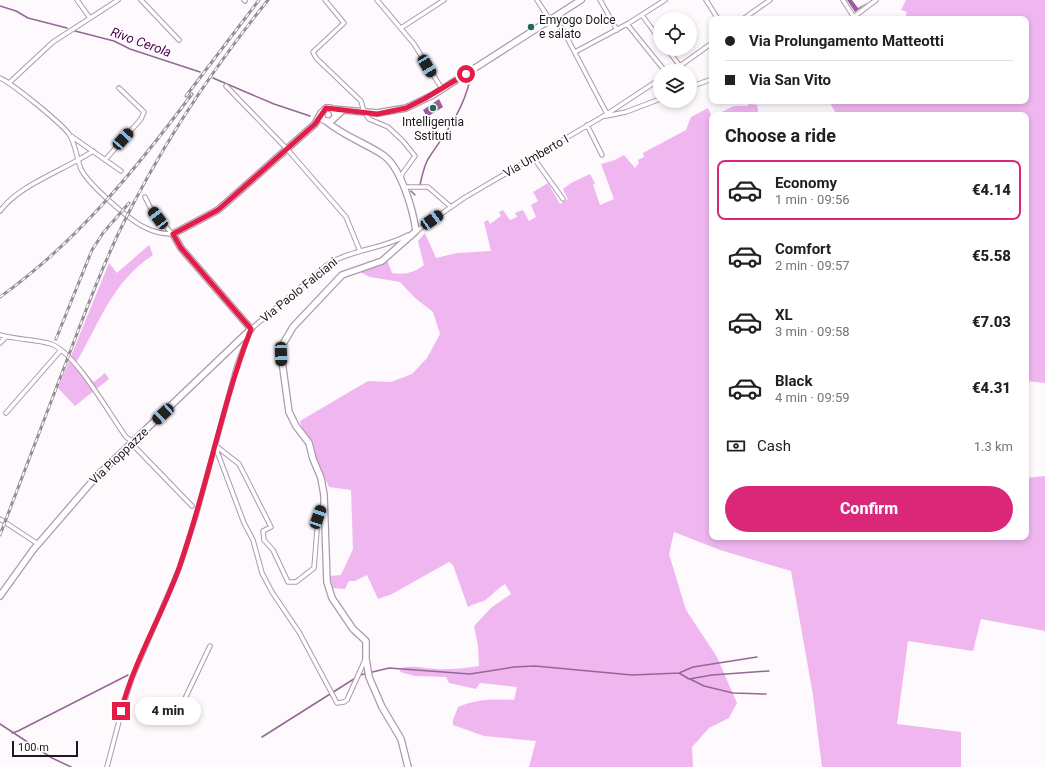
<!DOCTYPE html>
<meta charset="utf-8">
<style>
body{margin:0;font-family:Roboto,sans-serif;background:#f6f6f6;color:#202124;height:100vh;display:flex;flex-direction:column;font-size:15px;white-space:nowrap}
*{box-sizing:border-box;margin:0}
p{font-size:13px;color:#757577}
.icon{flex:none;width:22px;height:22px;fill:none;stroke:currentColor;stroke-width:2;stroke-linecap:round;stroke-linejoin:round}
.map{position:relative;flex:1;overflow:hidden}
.sheet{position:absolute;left:709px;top:112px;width:320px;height:428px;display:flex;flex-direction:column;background:#fff;border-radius:8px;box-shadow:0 2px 6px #0003}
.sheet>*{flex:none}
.guide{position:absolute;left:709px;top:16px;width:320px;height:88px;border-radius:8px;box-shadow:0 2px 6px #0003;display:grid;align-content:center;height:88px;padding:0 16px;background:#fff}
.controls{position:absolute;left:653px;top:12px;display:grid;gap:8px}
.controls a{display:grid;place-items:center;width:44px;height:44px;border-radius:50%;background:#fff;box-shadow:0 2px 6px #0003;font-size:20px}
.scale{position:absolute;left:12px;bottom:10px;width:66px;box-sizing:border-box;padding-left:4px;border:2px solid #1e171f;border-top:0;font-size:11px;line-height:14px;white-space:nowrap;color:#1e171f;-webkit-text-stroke:3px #fff;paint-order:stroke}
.end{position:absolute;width:18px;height:18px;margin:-9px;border:5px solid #e11d48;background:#fff;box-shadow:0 0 0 2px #fff}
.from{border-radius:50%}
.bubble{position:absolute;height:28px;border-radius:14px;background:#fff;box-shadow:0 2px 6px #0003;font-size:13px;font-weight:800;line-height:28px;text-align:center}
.car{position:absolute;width:12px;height:24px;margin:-12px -6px;border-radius:5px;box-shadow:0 0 3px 1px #0007;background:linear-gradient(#222 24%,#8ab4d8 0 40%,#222 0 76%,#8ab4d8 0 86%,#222 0)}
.guide b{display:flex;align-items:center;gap:14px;height:38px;font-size:15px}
.guide b+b{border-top:1px solid #e0e0e0}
.guide i{width:10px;height:10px;background:#202124}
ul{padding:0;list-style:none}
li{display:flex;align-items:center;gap:12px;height:60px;margin:0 8px 6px;padding:0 8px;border:2px solid transparent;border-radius:8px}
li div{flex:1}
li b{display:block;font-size:15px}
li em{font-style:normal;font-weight:800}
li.active{border-color:#db2777}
li>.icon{width:36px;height:36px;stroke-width:1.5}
h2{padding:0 16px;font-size:18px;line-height:48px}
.pay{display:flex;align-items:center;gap:10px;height:44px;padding:0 16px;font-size:15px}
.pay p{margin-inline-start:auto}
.button{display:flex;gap:8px;margin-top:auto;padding:8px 16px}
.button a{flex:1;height:46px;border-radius:24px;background:#db2777;color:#fff;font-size:16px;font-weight:800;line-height:46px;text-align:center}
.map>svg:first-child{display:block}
.green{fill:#efb6f0}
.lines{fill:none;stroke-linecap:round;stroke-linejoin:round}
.stream{stroke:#936895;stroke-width:1.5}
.building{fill:#985f9a}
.street-casing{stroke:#ad99ae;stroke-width:5.5}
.secondary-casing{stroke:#ad99ae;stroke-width:8}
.street{stroke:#fff;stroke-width:3.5}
.secondary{stroke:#fff;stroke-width:5.5}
.rail-casing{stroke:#958f95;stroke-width:3}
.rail{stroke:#fff;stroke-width:1.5;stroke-dasharray:4.5;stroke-linecap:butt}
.route{stroke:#e11d48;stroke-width:5}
.poi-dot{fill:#256959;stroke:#fff;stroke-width:1.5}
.labels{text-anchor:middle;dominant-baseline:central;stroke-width:3.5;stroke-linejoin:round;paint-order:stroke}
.poi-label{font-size:12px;fill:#1e171f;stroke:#fff;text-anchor:start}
.street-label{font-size:12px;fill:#1e171f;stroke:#fff}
.water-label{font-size:13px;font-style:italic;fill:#4b0050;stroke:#fff}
</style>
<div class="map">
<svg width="1045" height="767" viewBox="0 0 1045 767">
<rect width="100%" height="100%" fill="#fdf9fd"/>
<path class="green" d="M906,0H1045V383L1026,381V115H829L835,112L829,101H1026V19H905L907,12L901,10Z
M749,104L757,105L759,115H716L734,106H748Z
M708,108L712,117V537H1026V478L1045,476V631L981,619L973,651L908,641L897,724L961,732V767H822L813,695L791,571L720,550L674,532L669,554L686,610L717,657L737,703L729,718L709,728L692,747L693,767H529L536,741L484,736L453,725V720L458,707C477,699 494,699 514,700L517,687L480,683L476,689L449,683L446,677L415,676L400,672L401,668C414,665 424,668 437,669C451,670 464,668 479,666L478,646L474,626L492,607L511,594L505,584C498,588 488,599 484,601C478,603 473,604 468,607L453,565L449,562L392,594L378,599L367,575L355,581H349L345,589L333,588L330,576L341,575L353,549L351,490L329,487L316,458L313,442L302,428L300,421L368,381L391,382L412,374L427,358L440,334L433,312L415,298L400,282L370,277L360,272L387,260L392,273C405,275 413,273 424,265L418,241L425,233L436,258L457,253L491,251L484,222L488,220L490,224L501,216L499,212L503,210L510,220L517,217L515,213L523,210L529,221L536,217L531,205L538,201L533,192L548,183L560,204L568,199L563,189L571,183L590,174L595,183L593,185L600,205L614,199L601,164L615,160L624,155L635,168L639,163L638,160L644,157L643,153L686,130L691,117Z
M149,245L153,255C112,282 100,322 76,363L94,382L105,373L109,379L75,406L58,388L109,263L117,273Z"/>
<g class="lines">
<path class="stream" d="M0,6L16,11L28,18L67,28
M75,31L114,41L130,49L200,72
M213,78L274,104L310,116
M420,185C422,176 424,164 430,156C447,131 463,110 470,80
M411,191L415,195
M679,673L689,679L712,675L769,671
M360,675L389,668L470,674L514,667L535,666L632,675L679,673L693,667L757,657
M690,679L704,686L733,693L766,694
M0,724L52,758L71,767
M12,733L18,731L128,675
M262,737L357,677"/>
</g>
<path class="building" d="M847,0H852L858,8L868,2L855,12Z
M439,99L443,107L427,117L423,110Z"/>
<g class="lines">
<g class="street-casing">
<path id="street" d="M77,0L90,18
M141,0L179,40
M244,0L245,1
M325,0L344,23L313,52L316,58L361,101L364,112L369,119L388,127L403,141L415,156L402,174L401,179
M377,0L414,44L442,89
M537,0L550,20
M600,0L617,30
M706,0L718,19
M843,0L855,19
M642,15L660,40
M554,17L563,30L607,114
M743,19L770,0
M851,19L876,0
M627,24L665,71
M401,28L444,0
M667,49L680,66
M575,52L629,23L665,0
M673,71L712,43
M0,78C12,83 61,123 69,134C76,144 76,157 81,169C88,184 130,221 146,228C154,232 163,234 173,234
M9,83L53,42L118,0
M226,86L287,149L346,217L360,251
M690,87L712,79
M606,116L626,112L660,99
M587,125L602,155
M71,136L121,171
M533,157L563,199
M105,160L141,119L144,112L119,88
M404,187H428L451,207
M145,197L150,207L172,234
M0,211C20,184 65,170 93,151
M415,232L464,198L607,114L660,79
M0,335C17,340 35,339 51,344C75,352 110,415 126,437L133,442
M0,343L6,337
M6,413L61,350
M132,444L192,506
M215,446L244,523L253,540L262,573L272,592L299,632L337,703L344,702L347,700L365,660
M216,446L239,464L271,527L263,531L264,540L273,550L288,582H296L314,568L318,517L323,504
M0,519L38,544
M180,709L210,646
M107,767L123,706L132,678L179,569L196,516L237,365L251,329L328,264C353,249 383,249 408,235"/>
</g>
<g class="secondary-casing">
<path id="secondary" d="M332,109L377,113L406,108L433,95L581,0
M335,115C335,110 331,107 326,108L321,113L323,120L330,122L342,111
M327,122C344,136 365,143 383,155C401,167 413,210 416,231L382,261L342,275L293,327L283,344L281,354L289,412L296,426L309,443L313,459L321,478L324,495L327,582L332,598L353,629L366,641V659L369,677L382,707L401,739L408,767
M0,596L33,550L96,477L251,329L181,248L173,234L218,210L315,124L321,113"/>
</g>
<use href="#street" class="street"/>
<use href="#secondary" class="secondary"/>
<g class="rail-casing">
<path id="rail" d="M186,96L259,0
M0,297C77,242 136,169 192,94
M56,339L92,250L103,233L129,203
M0,535C22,477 45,418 67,360C84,315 100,271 121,228C161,146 211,71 268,0"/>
</g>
<use href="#rail" class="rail"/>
</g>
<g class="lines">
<path class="route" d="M121,711C134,661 162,616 179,568C207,489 221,407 251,329L181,248L173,234L218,210L315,124L326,108L377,114L387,112L406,108L424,99L466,74"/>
</g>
<g class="poi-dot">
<circle cx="531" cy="27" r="4"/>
<circle cx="433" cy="108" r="4"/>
</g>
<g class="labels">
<g class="poi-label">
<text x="539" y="20">Emyogo Dolce<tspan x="539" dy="14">e salato</tspan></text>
<text x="433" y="122" text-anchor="middle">Intelligentia<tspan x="433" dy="14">Sstituti</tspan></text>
</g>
<g class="street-label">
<text transform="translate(536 156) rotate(-30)">Via Umberto I</text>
<text transform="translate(299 290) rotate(-39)">Via Paolo Falciani</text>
<text transform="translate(119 456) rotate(-44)">Via Pioppazze</text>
</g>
<g class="water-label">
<text transform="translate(141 42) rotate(20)">Rivo Cerola</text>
</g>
</g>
</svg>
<div class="controls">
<a><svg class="icon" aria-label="locate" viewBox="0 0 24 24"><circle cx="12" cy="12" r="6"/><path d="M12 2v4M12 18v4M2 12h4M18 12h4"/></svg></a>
<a><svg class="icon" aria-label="layers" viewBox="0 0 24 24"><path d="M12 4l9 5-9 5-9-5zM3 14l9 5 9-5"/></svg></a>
</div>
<div class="scale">100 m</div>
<i class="end from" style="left:466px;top:74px"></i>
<i class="end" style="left:121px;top:711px"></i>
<div class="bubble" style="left:135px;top:697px;width:66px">4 min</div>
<i class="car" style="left:427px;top:66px;rotate:149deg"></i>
<i class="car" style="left:123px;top:139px;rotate:42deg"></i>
<i class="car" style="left:158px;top:218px;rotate:323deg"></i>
<i class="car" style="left:432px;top:220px;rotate:55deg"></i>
<i class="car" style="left:281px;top:354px;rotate:178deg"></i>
<i class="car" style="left:163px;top:414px;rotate:227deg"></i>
<i class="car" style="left:318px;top:517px;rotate:19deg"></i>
<div class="guide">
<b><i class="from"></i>Via Prolungamento Matteotti</b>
<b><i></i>Via San Vito</b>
</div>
<section class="sheet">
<h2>Choose a ride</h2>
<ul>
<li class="active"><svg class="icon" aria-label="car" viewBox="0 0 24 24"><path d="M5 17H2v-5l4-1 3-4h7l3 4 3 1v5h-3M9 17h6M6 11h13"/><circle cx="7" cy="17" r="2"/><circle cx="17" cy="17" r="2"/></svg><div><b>Economy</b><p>1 min · 09:56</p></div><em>€4.14</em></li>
<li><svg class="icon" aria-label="car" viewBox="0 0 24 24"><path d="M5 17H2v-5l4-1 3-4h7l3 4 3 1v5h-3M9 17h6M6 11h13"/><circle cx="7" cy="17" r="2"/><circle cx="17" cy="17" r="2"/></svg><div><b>Comfort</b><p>2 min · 09:57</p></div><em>€5.58</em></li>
<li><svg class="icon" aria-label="car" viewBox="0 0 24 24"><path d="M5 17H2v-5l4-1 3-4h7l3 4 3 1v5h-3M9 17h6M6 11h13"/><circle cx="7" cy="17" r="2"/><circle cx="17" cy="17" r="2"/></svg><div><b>XL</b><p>3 min · 09:58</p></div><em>€7.03</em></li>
<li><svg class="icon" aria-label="car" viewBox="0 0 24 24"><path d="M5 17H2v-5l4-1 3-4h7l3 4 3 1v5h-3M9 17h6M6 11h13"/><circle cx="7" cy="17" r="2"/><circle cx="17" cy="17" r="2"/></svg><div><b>Black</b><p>4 min · 09:59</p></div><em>€4.31</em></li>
</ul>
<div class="pay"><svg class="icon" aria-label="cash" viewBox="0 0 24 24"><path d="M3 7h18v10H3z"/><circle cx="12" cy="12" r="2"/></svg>Cash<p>1.3 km</p></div>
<div class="button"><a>Confirm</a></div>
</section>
</div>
